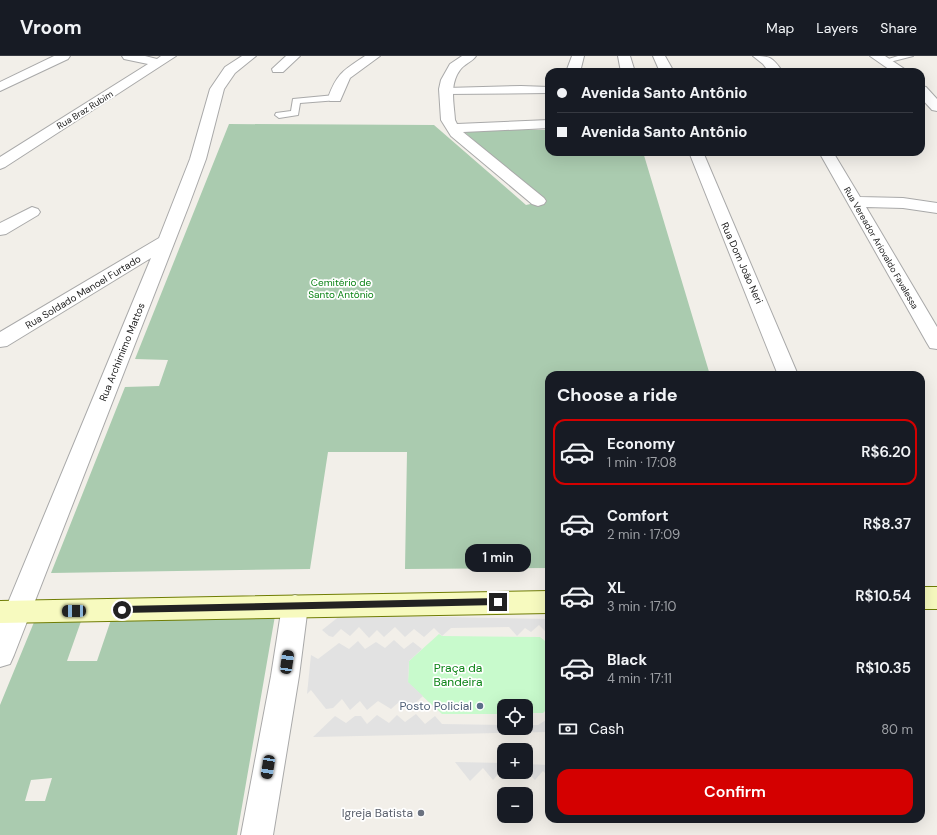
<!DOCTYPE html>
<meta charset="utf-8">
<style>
body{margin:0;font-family:"DM Sans",sans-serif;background:#242831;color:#f1f3f6;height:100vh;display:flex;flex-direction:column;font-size:15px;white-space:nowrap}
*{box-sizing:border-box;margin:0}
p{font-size:13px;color:#9ea1a6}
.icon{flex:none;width:22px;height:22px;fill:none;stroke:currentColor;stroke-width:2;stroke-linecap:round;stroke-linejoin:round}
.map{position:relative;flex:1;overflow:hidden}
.sheet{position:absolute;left:545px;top:315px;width:380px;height:452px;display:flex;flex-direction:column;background:#171b24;border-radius:12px;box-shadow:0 4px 16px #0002}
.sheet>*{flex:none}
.banner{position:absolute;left:545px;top:12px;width:380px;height:88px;border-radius:12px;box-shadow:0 4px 16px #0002;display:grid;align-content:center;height:88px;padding:0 12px;background:#171b24}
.controls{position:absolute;left:497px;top:643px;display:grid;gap:8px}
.controls a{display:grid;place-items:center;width:36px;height:36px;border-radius:8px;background:#171b24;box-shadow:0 4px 16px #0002;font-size:20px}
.end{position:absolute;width:18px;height:18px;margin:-9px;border:5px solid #222;background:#fff;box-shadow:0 0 0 2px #fff}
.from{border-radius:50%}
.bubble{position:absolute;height:28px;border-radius:12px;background:#171b24;box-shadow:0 4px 16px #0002;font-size:13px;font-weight:600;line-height:28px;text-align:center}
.car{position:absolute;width:12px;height:24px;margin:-12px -6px;border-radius:5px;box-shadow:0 0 3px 1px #0007;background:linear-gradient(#222 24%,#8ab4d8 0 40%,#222 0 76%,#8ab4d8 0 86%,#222 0)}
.banner b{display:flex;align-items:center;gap:14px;height:38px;font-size:15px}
.banner b+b{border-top:1px solid #363941}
.banner i{width:10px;height:10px;background:#f1f3f6}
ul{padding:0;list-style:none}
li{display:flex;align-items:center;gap:12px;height:66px;margin:0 8px 6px;padding:0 4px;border:2px solid transparent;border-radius:12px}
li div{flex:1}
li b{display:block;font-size:15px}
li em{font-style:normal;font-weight:600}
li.on{border-color:#d40000}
li>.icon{width:36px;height:36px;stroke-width:1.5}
h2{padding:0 12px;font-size:18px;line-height:48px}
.pay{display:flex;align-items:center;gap:10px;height:44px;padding:0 12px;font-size:15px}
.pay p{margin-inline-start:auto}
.primary-button{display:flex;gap:8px;margin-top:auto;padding:8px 12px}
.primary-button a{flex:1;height:46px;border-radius:12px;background:#d40000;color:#fff;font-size:16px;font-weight:600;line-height:46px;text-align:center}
header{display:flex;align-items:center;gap:24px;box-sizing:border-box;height:56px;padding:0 20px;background:#171b24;border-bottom:1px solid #363941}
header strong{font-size:19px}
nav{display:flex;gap:22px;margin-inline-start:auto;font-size:14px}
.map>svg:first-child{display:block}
.cemetery{fill:#aacbaf;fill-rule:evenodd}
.park{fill:#c8facc}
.parking{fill:#e2e2e2}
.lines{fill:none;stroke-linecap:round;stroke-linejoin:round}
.lane-casing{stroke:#a9a9a9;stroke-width:2}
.street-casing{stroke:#a9a9a9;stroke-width:2}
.secondary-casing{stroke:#707d05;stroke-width:2}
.lane{fill:#fff;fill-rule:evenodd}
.street{fill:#fff;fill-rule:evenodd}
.secondary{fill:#f7fabf;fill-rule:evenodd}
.route{fill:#222}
.service-dot{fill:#5c6f8a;stroke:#fff;stroke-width:1.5}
.worship-dot{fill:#6b7280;stroke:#fff;stroke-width:1.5}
.labels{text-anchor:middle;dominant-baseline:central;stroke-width:3.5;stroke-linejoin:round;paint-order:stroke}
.far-street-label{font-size:9px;fill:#222;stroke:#fff}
.street-label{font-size:10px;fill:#222;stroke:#fff}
.park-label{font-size:10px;fill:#0c8416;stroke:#fff}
.near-park-label{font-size:12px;fill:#0c8416;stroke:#fff}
.near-service-label{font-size:12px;fill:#4e5e75;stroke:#fff;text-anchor:end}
.near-worship-label{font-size:12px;fill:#5b616d;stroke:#fff;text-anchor:end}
</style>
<header>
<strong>Vroom</strong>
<nav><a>Map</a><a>Layers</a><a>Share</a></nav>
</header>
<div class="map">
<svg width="937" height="779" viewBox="0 0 937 779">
<rect width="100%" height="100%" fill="#f2efe9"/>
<path class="cemetery" d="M229,68L434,69L526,149L544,145L461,73L549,74V96H643L710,319H549V512L405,513L407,396H328L310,513L51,517L125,331L159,330L168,304L135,303Z
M115,552L276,554L237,779H0V649L39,554H85L67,605H97ZM52,722L45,745H25L31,724Z"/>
<path class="park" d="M439,578L442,580L540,581L549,588V651L543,657H526V650H504V658H442L408,627L409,605Z"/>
<path class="parking" d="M341,559L549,563V579L539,569L531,576L525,572L517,580L509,571L451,572L442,580L434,572L424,581L414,573L405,581L395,571L384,581L377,574L369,582L359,571L350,580L341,573L333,581L329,580L322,574Z
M394,584L404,593L413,586L422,593L409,605L408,626L423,640L408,654L399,646L391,653L378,645L367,654L360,645L350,654L342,643L333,652L326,653L311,634L307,638L311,599L318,603L339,587L349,593L358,585L365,593L376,586L385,592Z
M416,658L425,668L435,660L442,668L504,669V672H526V669H538L549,662V676L313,681L335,660L346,667L355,660H361L367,668L377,659L389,667L397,659L405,666Z
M455,706L504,707V716L502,714L493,724L483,712L470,725Z
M526,708L549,709V721L543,715L535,724L526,715Z"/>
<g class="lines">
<g class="lane-casing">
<path id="lane" d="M898,0H913L886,7L882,5Z
M521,30L549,31V37L446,38L442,35L446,32Z
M335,39L338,40V44L300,47L298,59L279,62L275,59L276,57L291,55L293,43Z"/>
</g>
<g class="street-casing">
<path id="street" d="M54,0H70L68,3L0,35V26Z
M122,0H145L157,3L161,0H176L5,111L0,113V101L148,8L124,3Z
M242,0H256L235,17L224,33L206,103L189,149L14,599L10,608L0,611V566L151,202L7,290L0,291V276L159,182L190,103L210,33L225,11Z
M286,0H300L283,16H273L272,13Z
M365,0H380L350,22L340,45H330L328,42C337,17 344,14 365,0Z
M462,0H476C472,6 464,8 460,14C449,29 454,47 455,64L457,68L549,64V72L463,76L544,142L546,145L544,148L538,150L532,148L451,80L441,64L439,33L441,24L450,8Z
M572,0H584L580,16H566Z
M618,0H630L635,16H621Z
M653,0H665L674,16H660Z
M753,0C771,0 772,1 783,16H769L763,8Z
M870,0H885L909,16H893Z
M921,30L926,31L937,43V55L932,54L921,42Z
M689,96H703L798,319H778Z
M819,96H833L860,141L903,142L937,147V157L903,152L866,151L937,271V293L930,292L927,287Z
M32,151L38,153L40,156L38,159L6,178L0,179V167Z
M295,539L304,542L308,550L299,620L273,779H241L271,620L282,550L286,542Z"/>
</g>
<g class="secondary-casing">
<path id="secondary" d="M921,531H937V553H921Z
M549,535V557L0,567V545Z"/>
</g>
<use href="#lane" class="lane"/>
<use href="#street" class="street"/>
<use href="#secondary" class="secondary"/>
</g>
<path class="route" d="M498,542L502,546L498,549L122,557L118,554L122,550Z"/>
<circle class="service-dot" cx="480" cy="650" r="4"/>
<circle class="worship-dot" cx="421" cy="757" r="4"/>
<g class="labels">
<g class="far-street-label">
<text transform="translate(85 54) rotate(-32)">Rua Braz Rubim</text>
<text transform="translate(881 192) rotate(60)">Rua Vereador Ariovaldo Favalessa</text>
</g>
<g class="street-label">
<text transform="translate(742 207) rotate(66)">Rua Dom João Neri</text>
<text transform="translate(83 236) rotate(-31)">Rua Soldado Manoel Furtado</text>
<text transform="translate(122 296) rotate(-68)">Rua Archimimo Mattos</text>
</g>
<g class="park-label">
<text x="341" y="226">Cemitério de<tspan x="341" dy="12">Santo Antônio</tspan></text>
</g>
<g class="near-park-label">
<text x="458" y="612">Praça da<tspan x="458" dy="14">Bandeira</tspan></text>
</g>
<g class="near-service-label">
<text x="472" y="650">Posto Policial</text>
</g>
<g class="near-worship-label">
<text x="413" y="757">Igreja Batista</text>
</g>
</g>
</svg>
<div class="controls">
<a><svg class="icon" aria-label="locate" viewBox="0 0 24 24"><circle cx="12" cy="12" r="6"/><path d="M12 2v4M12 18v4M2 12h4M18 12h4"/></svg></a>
<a>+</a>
<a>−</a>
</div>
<i class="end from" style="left:122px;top:554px"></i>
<i class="end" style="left:498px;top:546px"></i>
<div class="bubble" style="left:465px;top:488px;width:66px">1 min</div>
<i class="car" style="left:74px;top:555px;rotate:269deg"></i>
<i class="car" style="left:287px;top:606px;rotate:8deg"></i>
<i class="car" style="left:268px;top:711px;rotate:189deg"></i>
<div class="banner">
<b><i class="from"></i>Avenida Santo Antônio</b>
<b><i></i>Avenida Santo Antônio</b>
</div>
<section class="sheet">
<h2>Choose a ride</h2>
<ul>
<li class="on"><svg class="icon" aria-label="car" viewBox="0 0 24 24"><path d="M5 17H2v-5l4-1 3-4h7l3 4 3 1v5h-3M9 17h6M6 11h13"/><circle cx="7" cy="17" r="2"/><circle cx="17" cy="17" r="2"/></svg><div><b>Economy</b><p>1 min · 17:08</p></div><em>R$6.20</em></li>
<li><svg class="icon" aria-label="car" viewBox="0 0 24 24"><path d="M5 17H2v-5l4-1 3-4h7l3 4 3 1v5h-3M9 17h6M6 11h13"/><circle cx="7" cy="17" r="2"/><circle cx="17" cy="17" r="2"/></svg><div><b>Comfort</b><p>2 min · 17:09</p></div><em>R$8.37</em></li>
<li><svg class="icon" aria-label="car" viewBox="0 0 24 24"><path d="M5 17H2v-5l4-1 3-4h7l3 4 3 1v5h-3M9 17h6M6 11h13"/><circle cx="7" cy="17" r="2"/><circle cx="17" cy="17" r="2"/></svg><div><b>XL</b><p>3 min · 17:10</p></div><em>R$10.54</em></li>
<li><svg class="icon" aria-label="car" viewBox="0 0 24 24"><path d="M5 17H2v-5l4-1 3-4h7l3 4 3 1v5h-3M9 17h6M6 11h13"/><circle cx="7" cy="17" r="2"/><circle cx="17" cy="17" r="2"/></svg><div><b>Black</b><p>4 min · 17:11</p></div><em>R$10.35</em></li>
</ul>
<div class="pay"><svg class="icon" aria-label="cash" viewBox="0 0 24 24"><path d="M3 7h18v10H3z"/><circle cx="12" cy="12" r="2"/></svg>Cash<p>80 m</p></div>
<div class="primary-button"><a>Confirm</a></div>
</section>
</div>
